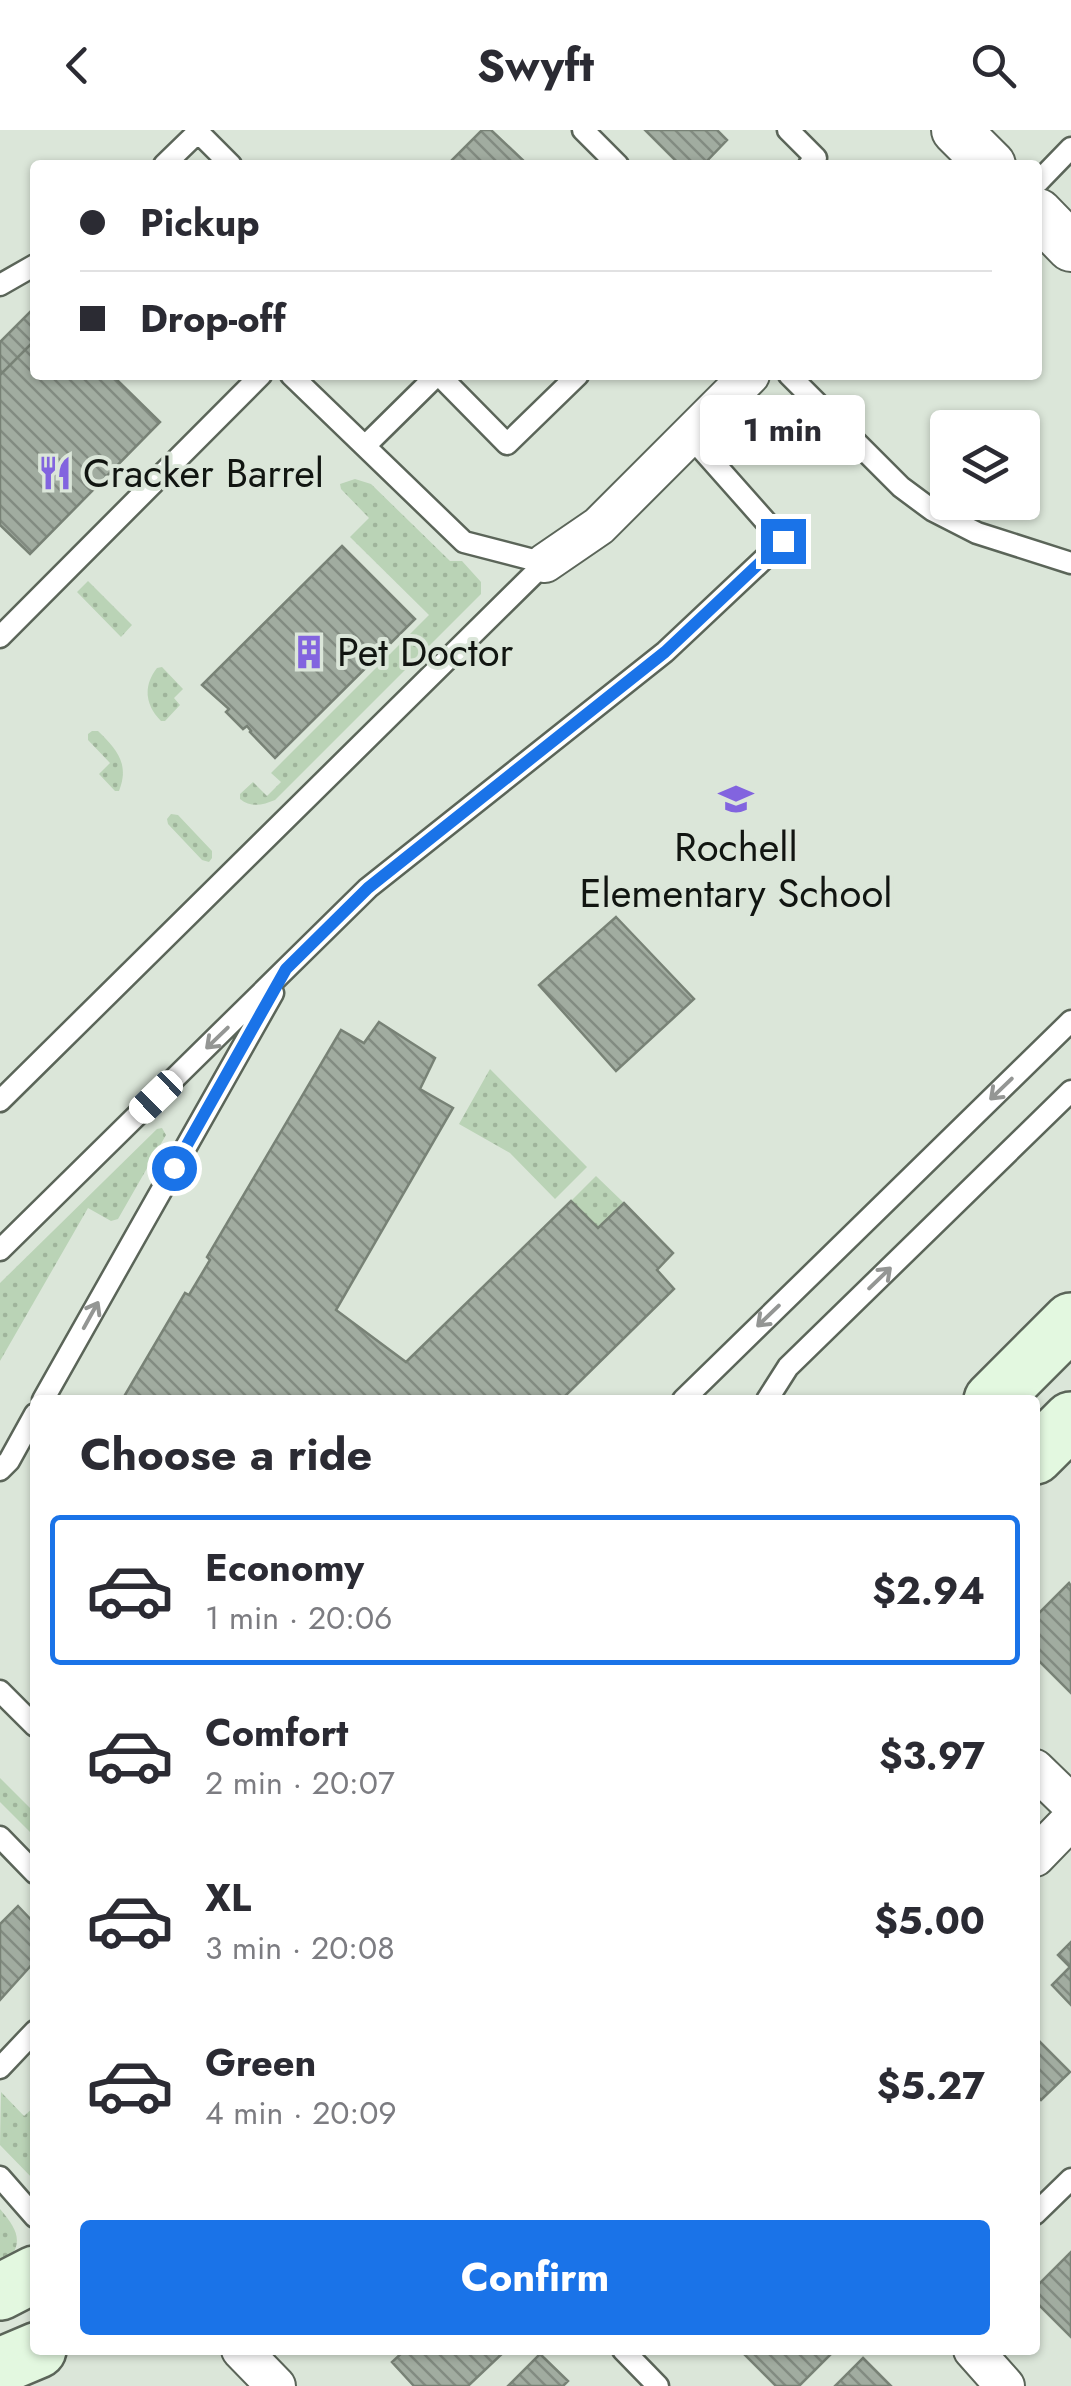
<!DOCTYPE html>
<meta charset="utf-8">
<style>
body{margin:0;font-family:Jost,sans-serif;background:#f7f7f7;color:#2b2b33;height:100vh;display:flex;flex-direction:column;font-size:38px;white-space:nowrap}
*{box-sizing:border-box;margin:0}
p{font-size:32px;color:#7c7c81}
.icon{flex:none;width:55px;height:55px;fill:none;stroke:currentColor;stroke-width:2;stroke-linecap:round;stroke-linejoin:round}
.map{position:relative;flex:1;overflow:hidden}
.sheet{position:absolute;left:30px;top:1265px;width:1010px;height:960px;display:flex;flex-direction:column;background:#fff;border-radius:10px;box-shadow:0 2px 8px #0004}
.sheet>*{flex:none}
.hud{position:absolute;left:30px;top:30px;width:1012px;height:220px;border-radius:10px;box-shadow:0 2px 8px #0004;display:grid;align-content:center;height:220px;padding:0 50px;background:#fff}
.controls{position:absolute;left:930px;top:280px;display:grid;gap:20px}
.controls a{display:grid;place-items:center;width:110px;height:110px;border-radius:10px;background:#fff;box-shadow:0 2px 8px #0004;font-size:50px}
.end{position:absolute;width:45px;height:45px;margin:-22px;border:12px solid #1a73e8;background:#fff;box-shadow:0 0 0 5px #fff}
.from{border-radius:50%}
.bubble{position:absolute;height:70px;border-radius:10px;background:#fff;box-shadow:0 2px 8px #0004;font-size:32px;font-weight:700;line-height:70px;text-align:center}
.car{position:absolute;width:30px;height:60px;margin:-30px -15px;border-radius:12px;box-shadow:0 0 8px 2px #0007;background:linear-gradient(#fff 24%,#345 0 40%,#fff 0 76%,#345 0 86%,#fff 0)}
.hud b{display:flex;align-items:center;gap:35px;height:95px;font-size:38px}
.hud b+b{border-top:2px solid #e1e1e2}
.hud i{width:25px;height:25px;background:#2b2b33}
ul{padding:0;list-style:none}
li{display:flex;align-items:center;gap:30px;height:150px;margin:0 20px 15px;padding:0 30px;border:5px solid transparent;border-radius:10px}
li div{flex:1}
li b{display:block;font-size:38px}
li em{font-style:normal;font-weight:700}
li.on{border-color:#1a73e8}
li>.icon{width:90px;height:90px;stroke-width:1.5}
h2{padding:0 50px;font-size:45px;line-height:120px}
.button{display:flex;gap:20px;margin-top:auto;padding:20px 50px}
.button a{flex:1;height:115px;border-radius:10px;background:#1a73e8;color:#fff;font-size:40px;font-weight:700;line-height:115px;text-align:center}
header{display:flex;justify-content:space-between;align-items:center;height:130px;padding:0 50px;background:#fff;font-size:45px;font-weight:700}
.map>svg:first-child{display:block}
.grass{fill:url(#grass-dots)}
.building{fill:url(#building-back-hatch);stroke:#788276;stroke-width:2.5}
.lines{fill:none;stroke-linecap:round;stroke-linejoin:round}
.service-casing{stroke:#5b6559;stroke-width:25}
.minor-casing{stroke:#5b6559;stroke-width:42}
.tertiary-casing{stroke:#5b6559;stroke-width:52}
.secondary-casing{stroke:#5b6559;stroke-width:60}
.service{stroke:#fff;stroke-width:20}
.minor{stroke:#fff;stroke-width:38}
.tertiary{stroke:#fff;stroke-width:48}
.secondary{stroke:#e3f8e0;stroke-width:55}
.oneway{stroke:#949694}
.route{stroke:#1a73e8;stroke-width:12}
.labels{text-anchor:middle;dominant-baseline:central;stroke-width:8;stroke-linejoin:round;paint-order:stroke}
.poi-label{font-size:40px;fill:#111511;stroke:#dbe6d9;text-anchor:start}
</style>
<header><svg class="icon" aria-label="back" viewBox="0 0 24 24"><path d="M15 5l-7 7 7 7"/></svg>Swyft<svg class="icon" aria-label="search" viewBox="0 0 24 24"><circle cx="10" cy="10" r="6"/><path d="M15 15l6 6"/></svg></header>
<div class="map">
<svg width="1071" height="2256" viewBox="0 0 1071 2256">
<defs>
<pattern id="grass-dots" width="8" height="8" patternUnits="userSpaceOnUse" patternTransform="scale(2.5)"><rect width="8" height="8" fill="#bad3b6"/><path d="M2 2h.1M6 6h.1" fill="none" stroke="#9fb49b" stroke-width="1.8" stroke-linecap="round"/></pattern>
<pattern id="building-back-hatch" width="6" height="6" patternUnits="userSpaceOnUse" patternTransform="scale(2.5)"><rect width="6" height="6" fill="#a1aca0"/><path d="M-1 5l2 2M0 0l6 6M5-1l2 2" fill="none" stroke="#828b81"/></pattern>
</defs>
<rect width="100%" height="100%" fill="#dbe6d9"/>
<path class="grass" d="M355,349L371,354L450,431H462L481,452V464L275,670C263,675 251,678 240,669V664L253,652L267,666L281,652L271,643L429,485L350,407L369,388L341,359L340,354Z
M88,451L132,495L121,507L77,462Z
M162,537L183,559L174,568L180,575L165,591H161C145,575 143,556 157,538Z
M92,601H98C116,619 130,633 119,661H115L99,644L110,633L88,610V604Z
M171,684L178,685L212,721V728L209,732L202,730L168,694L167,689Z
M490,939L587,1037L555,1069L510,1023L459,994Z
M162,998L166,1005L118,1089L111,1091L88,1078L0,1231V1153L157,999Z
M596,1046L624,1073L598,1098L571,1071Z
M0,1648L35,1683V1707L0,1672Z
M1,1962L24,1986L35,1976V2051L0,2015Z
M0,2079C20,2102 25,2116 0,2138Z"/>
<path class="building" d="M482,0H491L528,35H447Z
M645,0H717L727,10L703,35H680Z
M35,177V210L0,245V212Z
M35,210V245H112L160,292L30,424L0,395V245Z
M342,416L415,489L275,628L250,602L251,601L247,596L243,599L226,582L229,579L202,555Z
M616,787L694,869L616,941L539,855Z
M379,892L435,928L420,959L453,978L336,1180L406,1232L571,1071L598,1098L624,1073L673,1123L657,1140L674,1159L561,1270H122L185,1163L189,1165L210,1130L207,1127L341,900L364,913Z
M1069,1453L1071,1456V1563L1035,1527V1487Z
M18,1776L35,1794V1831L0,1870V1794Z
M1071,1812V1875L1052,1855L1070,1837L1058,1825Z
M1035,1907L1070,1942L1041,1970L1035,1964Z
M1071,2122V2207L1035,2171V2158Z
M405,2220H506L468,2256H414L392,2232Z
M740,2220H835L799,2256H776Z
M540,2224L568,2251L563,2256H508Z
M863,2228L891,2256H835Z"/>
<g class="lines">
<g class="service-casing">
<path id="service" d="M583,0L618,35
M788,0L816,28L809,35
M198,2L231,35
M164,35L200,0
M1038,52L1071,18
M0,155L35,135
M291,245L464,412L545,433
M439,245L507,314L578,245
M789,245L901,357L932,380L977,403L1071,433
M365,316L437,245
M0,507L261,245
M0,971L545,433
M0,1120L368,758L665,522L783,411L689,305
M43,1270L273,863
M683,1270L1071,891
M767,1270L788,1237L1071,961
M0,1340L9,1331L35,1284
M0,1561L35,1596
M0,1707L35,1743
M0,1938L35,1901
M0,2047L35,2087
M1035,2084L1071,2049
M623,2220L658,2256"/>
</g>
<g class="minor-casing">
<path id="minor" d="M545,433L599,396L750,245
M1035,1639L1071,1674
M1035,1727L1071,1690
M241,2220L276,2256
M973,2220L1005,2256"/>
</g>
<g class="tertiary-casing">
<path id="tertiary" d="M956,0L991,35
M1038,83L1071,117"/>
</g>
<g class="secondary-casing">
<path id="secondary" d="M992,1270L1071,1191
M1035,1326L1071,1290
M0,2162L35,2144
M0,2236L38,2220"/>
</g>
<use href="#service" class="service"/>
<use href="#minor" class="minor"/>
<use href="#tertiary" class="tertiary"/>
<use href="#secondary" class="secondary"/>
</g>
<defs><path id="oneway-shaft" d="M-6 0H5M1.5-3L5.5 0L1.5 3" fill="none" stroke-width="1.6" stroke-linecap="round" stroke-linejoin="round" transform="scale(2.5)"/></defs>
<g class="oneway">
<use href="#oneway-shaft" transform="translate(217 908) rotate(136)"/>
<use href="#oneway-shaft" transform="translate(1001 959) rotate(136)"/>
<use href="#oneway-shaft" transform="translate(880 1148) rotate(-44)"/>
<use href="#oneway-shaft" transform="translate(91 1185) rotate(-61)"/>
<use href="#oneway-shaft" transform="translate(768 1186) rotate(136)"/>
</g>
<g class="lines">
<path class="route" d="M174,1038L286,839L368,758L665,522L783,411"/>
</g>
<defs>
<g id="restaurant-bare" transform="scale(2.7)"><path d="M-5-6h1v4h1v-4h1v4h1v-4h1v5L-1.5 .5V6h-2V.5L-5-1ZM5-6V6H3V1.5H1.5Q1.5-4 5-6Z" fill="#8264df" stroke="#dbe6d9" stroke-width="2.5" paint-order="stroke"/></g>
<g id="building-bare" transform="scale(2.7)"><path d="M-4-6H4V6H1V3H-1V6H-4ZM-2.5-4.3h1.7v1.8h-1.7ZM.8-4.3h1.7v1.8H.8ZM-2.5-1h1.7V.8h-1.7ZM.8-1h1.7V.8H.8Z" fill="#8264df" stroke="#dbe6d9" stroke-width="2.5" paint-order="stroke"/></g>
<g id="school-bare" transform="scale(2.7)"><path d="M0-5L7-2L0 1L-7-2ZM-4 1L0 2.5L4 1V4Q0 6-4 4Z" fill="#8264df" stroke="#dbe6d9" stroke-width="2.5" paint-order="stroke"/></g>
</defs>
<g fill-rule="evenodd">
<use href="#restaurant-bare" x="55" y="343"/>
<use href="#building-bare" x="309" y="522"/>
<use href="#school-bare" x="736" y="669"/>
</g>
<g class="labels">
<g class="poi-label">
<text x="83" y="343">Cracker Barrel</text>
<text x="337" y="522">Pet Doctor</text>
<text x="736" y="717" text-anchor="middle">Rochell<tspan x="736" dy="46">Elementary School</tspan></text>
</g>
</g>
</svg>
<div class="controls">
<a><svg class="icon" aria-label="layers" viewBox="0 0 24 24"><path d="M12 4l9 5-9 5-9-5zM3 14l9 5 9-5"/></svg></a>
</div>
<i class="end from" style="left:174px;top:1038px"></i>
<i class="end" style="left:783px;top:411px"></i>
<div class="bubble" style="left:700px;top:265px;width:165px">1 min</div>
<i class="car" style="left:156px;top:967px;rotate:226deg"></i>
<div class="hud">
<b><i class="from"></i>Pickup</b>
<b><i></i>Drop-off</b>
</div>
<section class="sheet">
<h2>Choose a ride</h2>
<ul>
<li class="on"><svg class="icon" aria-label="car" viewBox="0 0 24 24"><path d="M5 17H2v-5l4-1 3-4h7l3 4 3 1v5h-3M9 17h6M6 11h13"/><circle cx="7" cy="17" r="2"/><circle cx="17" cy="17" r="2"/></svg><div><b>Economy</b><p>1 min · 20:06</p></div><em>$2.94</em></li>
<li><svg class="icon" aria-label="car" viewBox="0 0 24 24"><path d="M5 17H2v-5l4-1 3-4h7l3 4 3 1v5h-3M9 17h6M6 11h13"/><circle cx="7" cy="17" r="2"/><circle cx="17" cy="17" r="2"/></svg><div><b>Comfort</b><p>2 min · 20:07</p></div><em>$3.97</em></li>
<li><svg class="icon" aria-label="car" viewBox="0 0 24 24"><path d="M5 17H2v-5l4-1 3-4h7l3 4 3 1v5h-3M9 17h6M6 11h13"/><circle cx="7" cy="17" r="2"/><circle cx="17" cy="17" r="2"/></svg><div><b>XL</b><p>3 min · 20:08</p></div><em>$5.00</em></li>
<li><svg class="icon" aria-label="car" viewBox="0 0 24 24"><path d="M5 17H2v-5l4-1 3-4h7l3 4 3 1v5h-3M9 17h6M6 11h13"/><circle cx="7" cy="17" r="2"/><circle cx="17" cy="17" r="2"/></svg><div><b>Green</b><p>4 min · 20:09</p></div><em>$5.27</em></li>
</ul>
<div class="button"><a>Confirm</a></div>
</section>
</div>
